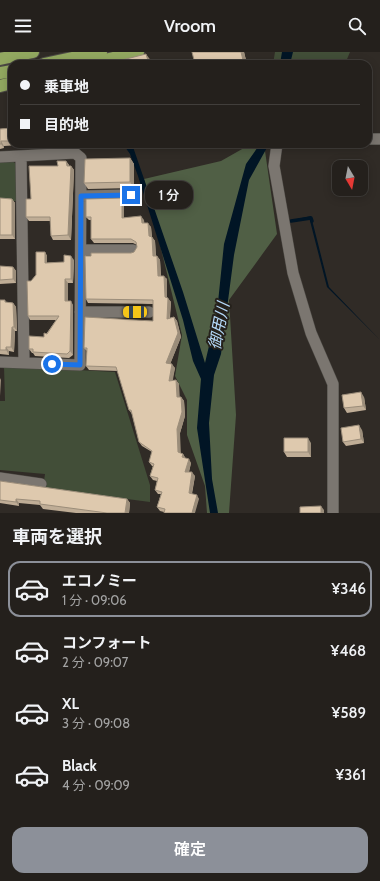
<!DOCTYPE html>
<html lang="ja">
<meta charset="utf-8">
<style>
body{margin:0;font-family:Cabin,"Noto Sans JP",sans-serif;background:#302d29;color:#f1f3f6;height:100vh;display:flex;flex-direction:column;font-size:15px;white-space:nowrap}
*{box-sizing:border-box;margin:0}
p{font-size:13px;color:#a3a3a3}
.icon{flex:none;width:22px;height:22px;fill:none;stroke:currentColor;stroke-width:2;stroke-linecap:round;stroke-linejoin:round}
.map{position:relative;height:461px;overflow:hidden}
.panel{display:flex;flex-direction:column;background:#24201c;flex:1}
.panel>*{flex:none}
.guide{position:absolute;left:8px;top:8px;width:364px;height:88px;border-radius:12px;box-shadow:0 2px 10px #0003,0 0 0 1px #413e3b;display:grid;align-content:center;height:88px;padding:0 12px;background:#24201c}
.needle{width:26px;rotate:170deg}
.tools{position:absolute;left:332px;top:108px;display:grid;gap:8px}
.tools a{display:grid;place-items:center;width:36px;height:36px;border-radius:8px;background:#24201c;box-shadow:0 2px 10px #0003,0 0 0 1px #413e3b;font-size:20px}
.end{position:absolute;width:18px;height:18px;margin:-9px;border:5px solid #1a73e8;background:#fff;box-shadow:0 0 0 2px #fff}
.from{border-radius:50%}
.bubble{position:absolute;height:28px;border-radius:12px;background:#24201c;box-shadow:0 2px 10px #0003,0 0 0 1px #413e3b;font-size:13px;font-weight:600;line-height:28px;text-align:center}
.car{position:absolute;width:12px;height:24px;margin:-12px -6px;border-radius:5px;box-shadow:0 0 3px 1px #0007;background:linear-gradient(#f5c518 24%,#345 0 40%,#f5c518 0 76%,#345 0 86%,#f5c518 0)}
.guide b{display:flex;align-items:center;gap:14px;height:38px;font-size:15px}
.guide b+b{border-top:1px solid #413e3b}
.guide i{width:10px;height:10px;background:#f1f3f6}
ul{padding:0;list-style:none}
li{display:flex;align-items:center;gap:12px;height:56px;margin:0 8px 6px;padding:0 4px;border:2px solid transparent;border-radius:12px}
li div{flex:1}
li b{display:block;font-size:15px}
li em{font-style:normal;font-weight:600}
li.active{border-color:#8c9099}
li>.icon{width:36px;height:36px;stroke-width:1.5}
h2{padding:0 12px;font-size:18px;line-height:48px}
.primary-button{display:flex;gap:8px;margin-top:auto;padding:8px 12px}
.primary-button a{flex:1;height:46px;border-radius:12px;background:#8c9099;color:#fff;font-size:16px;font-weight:600;line-height:46px;text-align:center}
header{display:flex;justify-content:space-between;align-items:center;height:52px;padding:0 12px;background:#24201c;font-size:18px;font-weight:600}
.map>svg:first-child{display:block}
.green{fill:#424e38}
.forest{fill:#505f45}
.water{fill:#011525}
.lines{fill:none;stroke-linecap:round;stroke-linejoin:round}
.stream{stroke:#011525;stroke-width:3.5}
.street-casing{stroke:#4d4a45;stroke-width:12}
.highway-casing{stroke:#4d4a45;stroke-width:14}
.street{stroke:#7b7670;stroke-width:11}
.highway{stroke:#92a860;stroke-width:12}
.wall{fill:#bfad96}
.shaded-wall{fill:#9b8d7a}
.building{fill:#dec9ae;stroke:#9b8d7a}
.route{stroke:#1a73e8;stroke-width:5}
.labels{text-anchor:middle;dominant-baseline:central;stroke-width:4;stroke-linejoin:round;paint-order:stroke}
.water-label{font-size:16px;font-style:italic;fill:#b4d9f9;stroke:#26221c}
</style>
<header><svg class="icon" aria-label="menu" viewBox="0 0 24 24"><path d="M4 6h16M4 12h16M4 18h16"/></svg>Vroom<svg class="icon" aria-label="search" viewBox="0 0 24 24"><circle cx="10" cy="10" r="6"/><path d="M15 15l6 6"/></svg></header>
<div class="map">
<svg width="380" height="461" viewBox="0 0 380 461">
<rect width="100%" height="100%" fill="#302b26"/>
<path class="green" d="M275,0H350L345,12H273Z
M0,109H12L19,114V149H0Z
M4,314L115,320L150,433V450L43,436L45,422L0,418V349H5Z"/>
<path class="forest" d="M251,92H264L277,182L229,248L236,363L229,461H207L205,434L187,383V348L175,324L182,283L144,127L221,109Z"/>
<path class="water" d="M282,0H293L290,12H280Z
M123,92H132L183,240L205,311L217,260L224,192L246,112L260,92H269L249,128L234,203L221,302L214,323L209,371L212,427L218,461H210L197,376L201,327L193,309L183,268L138,124L130,102Z
M280,97H282L279,113L288,169L311,164L329,235L380,288L327,235L309,165L287,171L276,114Z"/>
<g class="lines">
<path class="stream" d="M291,169L311,166L312,169"/>
<g class="street-casing">
<path id="street" d="M368,87H380
M277,92L274,114L293,221L311,281L333,332V461
M21,104L24,311
M0,105L75,101L81,106L80,313L0,310
M81,144L131,143
M81,198H133
M80,260H149
M0,426L41,432"/>
</g>
<g class="highway-casing">
<path id="highway" d="M0,7L33,0
M44,12L101,0
M89,12L138,0
M0,21L12,19
M0,34L12,31"/>
</g>
<use href="#street" class="street"/>
<use href="#highway" class="highway"/>
</g>
<path class="wall" d="M244,0L247,12H195Z
M12,76V92H103L104,94L40,96L37,92L4,94V96L0,97V77Z
M217,92H229L219,94Z
M130,106L134,112V136L88,137L84,131Z
M66,109L69,113V114H71L74,118L71,188H53L51,184L50,169H29L26,165L31,147L58,114Z
M0,146L12,147L15,151V187H0Z
M122,146L124,150V166L144,168V171L151,175L152,185L155,189L156,204H157L160,208L161,224L167,227V246L171,250L170,266L174,265L177,269L181,285L170,312L175,316L172,328H176L179,332V345H181L184,349L185,364L180,381V401L183,402L185,406L191,411L189,420L195,424L192,442L199,447L164,460L160,459L157,455L161,442H158L155,438L157,429L153,428L150,424L153,414H152L149,410L152,400L142,394L139,390L132,362L129,358L118,319L89,318L86,314L87,299L84,296L153,269V252L88,251L86,247L91,204L131,201L134,200L137,195V193L133,191H94L91,187V168H89L86,165Z
M45,200L47,204V211L64,210L74,208L73,231H68V249L73,253V303L69,306L35,304L33,301H32L29,297L44,285L56,268H30L28,264L31,229L36,223Z
M0,214L13,215L16,219V231L0,232Z
M0,248L7,250L13,251L16,255L17,279H15L14,300L9,299V303L0,302Z
M364,345L366,358L347,361L344,356Z
M362,378L364,391L346,394L343,390Z
M311,391V405H287L284,400Z
M0,429L127,447L130,451L129,461H76L43,457L40,453L19,451V454L0,451Z"/>
<path class="shaded-wall" d="M241,0H244L247,12H245L243,8Z
M146,2L152,10L153,12H149Z
M1,89L4,94V96L1,92Z
M130,106L134,112V136L130,130Z
M66,109L69,113L70,118L67,114Z
M71,114L74,118L71,188L68,183Z
M122,146L124,150V170L122,166Z
M12,147L15,151V187L12,183Z
M141,164L144,168L145,175L142,171Z
M148,171L151,175L152,188L149,184Z
M152,185L155,189L156,208L153,204Z
M45,200L47,204V215L45,211Z
M71,204L74,208L73,231L71,227Z
M157,204L160,208L161,227L158,224Z
M13,215L16,219V231L13,227Z
M164,224L167,227V249L165,245Z
M65,227L68,231V253L65,249Z
M168,246L171,250L169,271L167,267Z
M71,249L73,253V303L70,299Z
M13,251L16,255L17,279L14,275Z
M174,265L177,269L181,285L169,315L166,311Z
M12,275L15,279L14,300L11,295Z
M6,295L9,299V303L6,298Z
M172,312L175,316L172,333L169,329Z
M0,326L1,328L0,344Z
M176,328L179,332L180,349L177,345Z
M361,340L364,345L366,358L363,354Z
M181,345L184,349L185,364L180,381L181,404L178,400L177,377Z
M359,373L362,378L364,391L361,387Z
M308,386L311,391V405L308,400Z
M183,402L185,405L184,409L182,405Z
M189,407L191,411L188,423L185,420Z
M192,420L195,424L191,445L189,441Z
M197,443L199,447L195,461H192Z
M16,447L19,451V454L16,450Z
M127,447L130,451L129,461H125Z
M321,454L324,458V461H321Z"/>
<path class="building" d="M192,0H241L243,8L228,12H195Z
M146,2L149,12H110V11Z
M12,76V89H1V92H0V77Z
M130,106V130L84,131L85,107Z
M57,109H66L67,114H71L68,183L51,184L50,165H26V147H31L29,114H58Z
M0,146L12,147V183H0Z
M122,146V166L141,164L142,171H148L149,184L152,185L153,204H157L158,224H164L165,245L168,246L167,267L174,265L178,281L166,311L172,312L169,329L176,328L177,345H181L182,360L177,377L178,400L183,402L182,405L189,407L185,420H192L189,441L197,443L192,461H164L165,457L157,455L162,440L155,438L158,426L150,424L154,412L149,410L152,399L139,390L131,358H129L116,315L86,314L87,296H84L85,265L153,269V248L86,247L85,204H91V201H131L134,200L137,195L136,190L131,187H91V165H86V147Z
M36,200H45V211L64,210V203L71,204V227H65V249H71L70,299L67,302L33,300V297H29V284L44,285V281L47,282L59,264H28L27,229H31L36,223Z
M0,214L13,215V227L0,228Z
M0,248H5V250L13,251L14,275H12L11,295H6V298H0Z
M361,340L363,354L344,356L342,343Z
M359,373L361,387L343,390L341,376Z
M284,386H308V400H284Z
M0,429L127,447L125,461H107L40,452V449L16,447V450L0,448Z
M321,454V461H300V455Z"/>
<g class="lines">
<path class="route" d="M52,312L80,313L81,144L131,143"/>
</g>
<g class="labels">
<g class="water-label">
<text transform="translate(219 274) rotate(-79)">御用川</text>
</g>
</g>
</svg>
<div class="tools">
<a><svg class="needle" viewBox="-14 -14 28 28"><path d="M0-13l5 13h-10z" fill="#e53935"/><path d="M0 13l5-13h-10z" fill="#a3a3a3"/></svg></a>
</div>
<i class="end from" style="left:52px;top:312px"></i>
<i class="end" style="left:131px;top:143px"></i>
<div class="bubble" style="left:145px;top:129px;width:48px">1 分</div>
<i class="car" style="left:135px;top:260px;rotate:270deg"></i>
<div class="guide">
<b><i class="from"></i>乗車地</b>
<b><i></i>目的地</b>
</div>
</div>
<section class="panel">
<h2>車両を選択</h2>
<ul>
<li class="active"><svg class="icon" aria-label="car" viewBox="0 0 24 24"><path d="M5 17H2v-5l4-1 3-4h7l3 4 3 1v5h-3M9 17h6M6 11h13"/><circle cx="7" cy="17" r="2"/><circle cx="17" cy="17" r="2"/></svg><div><b>エコノミー</b><p>1 分 · 09:06</p></div><em>¥346</em></li>
<li><svg class="icon" aria-label="car" viewBox="0 0 24 24"><path d="M5 17H2v-5l4-1 3-4h7l3 4 3 1v5h-3M9 17h6M6 11h13"/><circle cx="7" cy="17" r="2"/><circle cx="17" cy="17" r="2"/></svg><div><b>コンフォート</b><p>2 分 · 09:07</p></div><em>¥468</em></li>
<li><svg class="icon" aria-label="car" viewBox="0 0 24 24"><path d="M5 17H2v-5l4-1 3-4h7l3 4 3 1v5h-3M9 17h6M6 11h13"/><circle cx="7" cy="17" r="2"/><circle cx="17" cy="17" r="2"/></svg><div><b>XL</b><p>3 分 · 09:08</p></div><em>¥589</em></li>
<li><svg class="icon" aria-label="car" viewBox="0 0 24 24"><path d="M5 17H2v-5l4-1 3-4h7l3 4 3 1v5h-3M9 17h6M6 11h13"/><circle cx="7" cy="17" r="2"/><circle cx="17" cy="17" r="2"/></svg><div><b>Black</b><p>4 分 · 09:09</p></div><em>¥361</em></li>
</ul>
<div class="primary-button"><a>確定</a></div>
</section>
